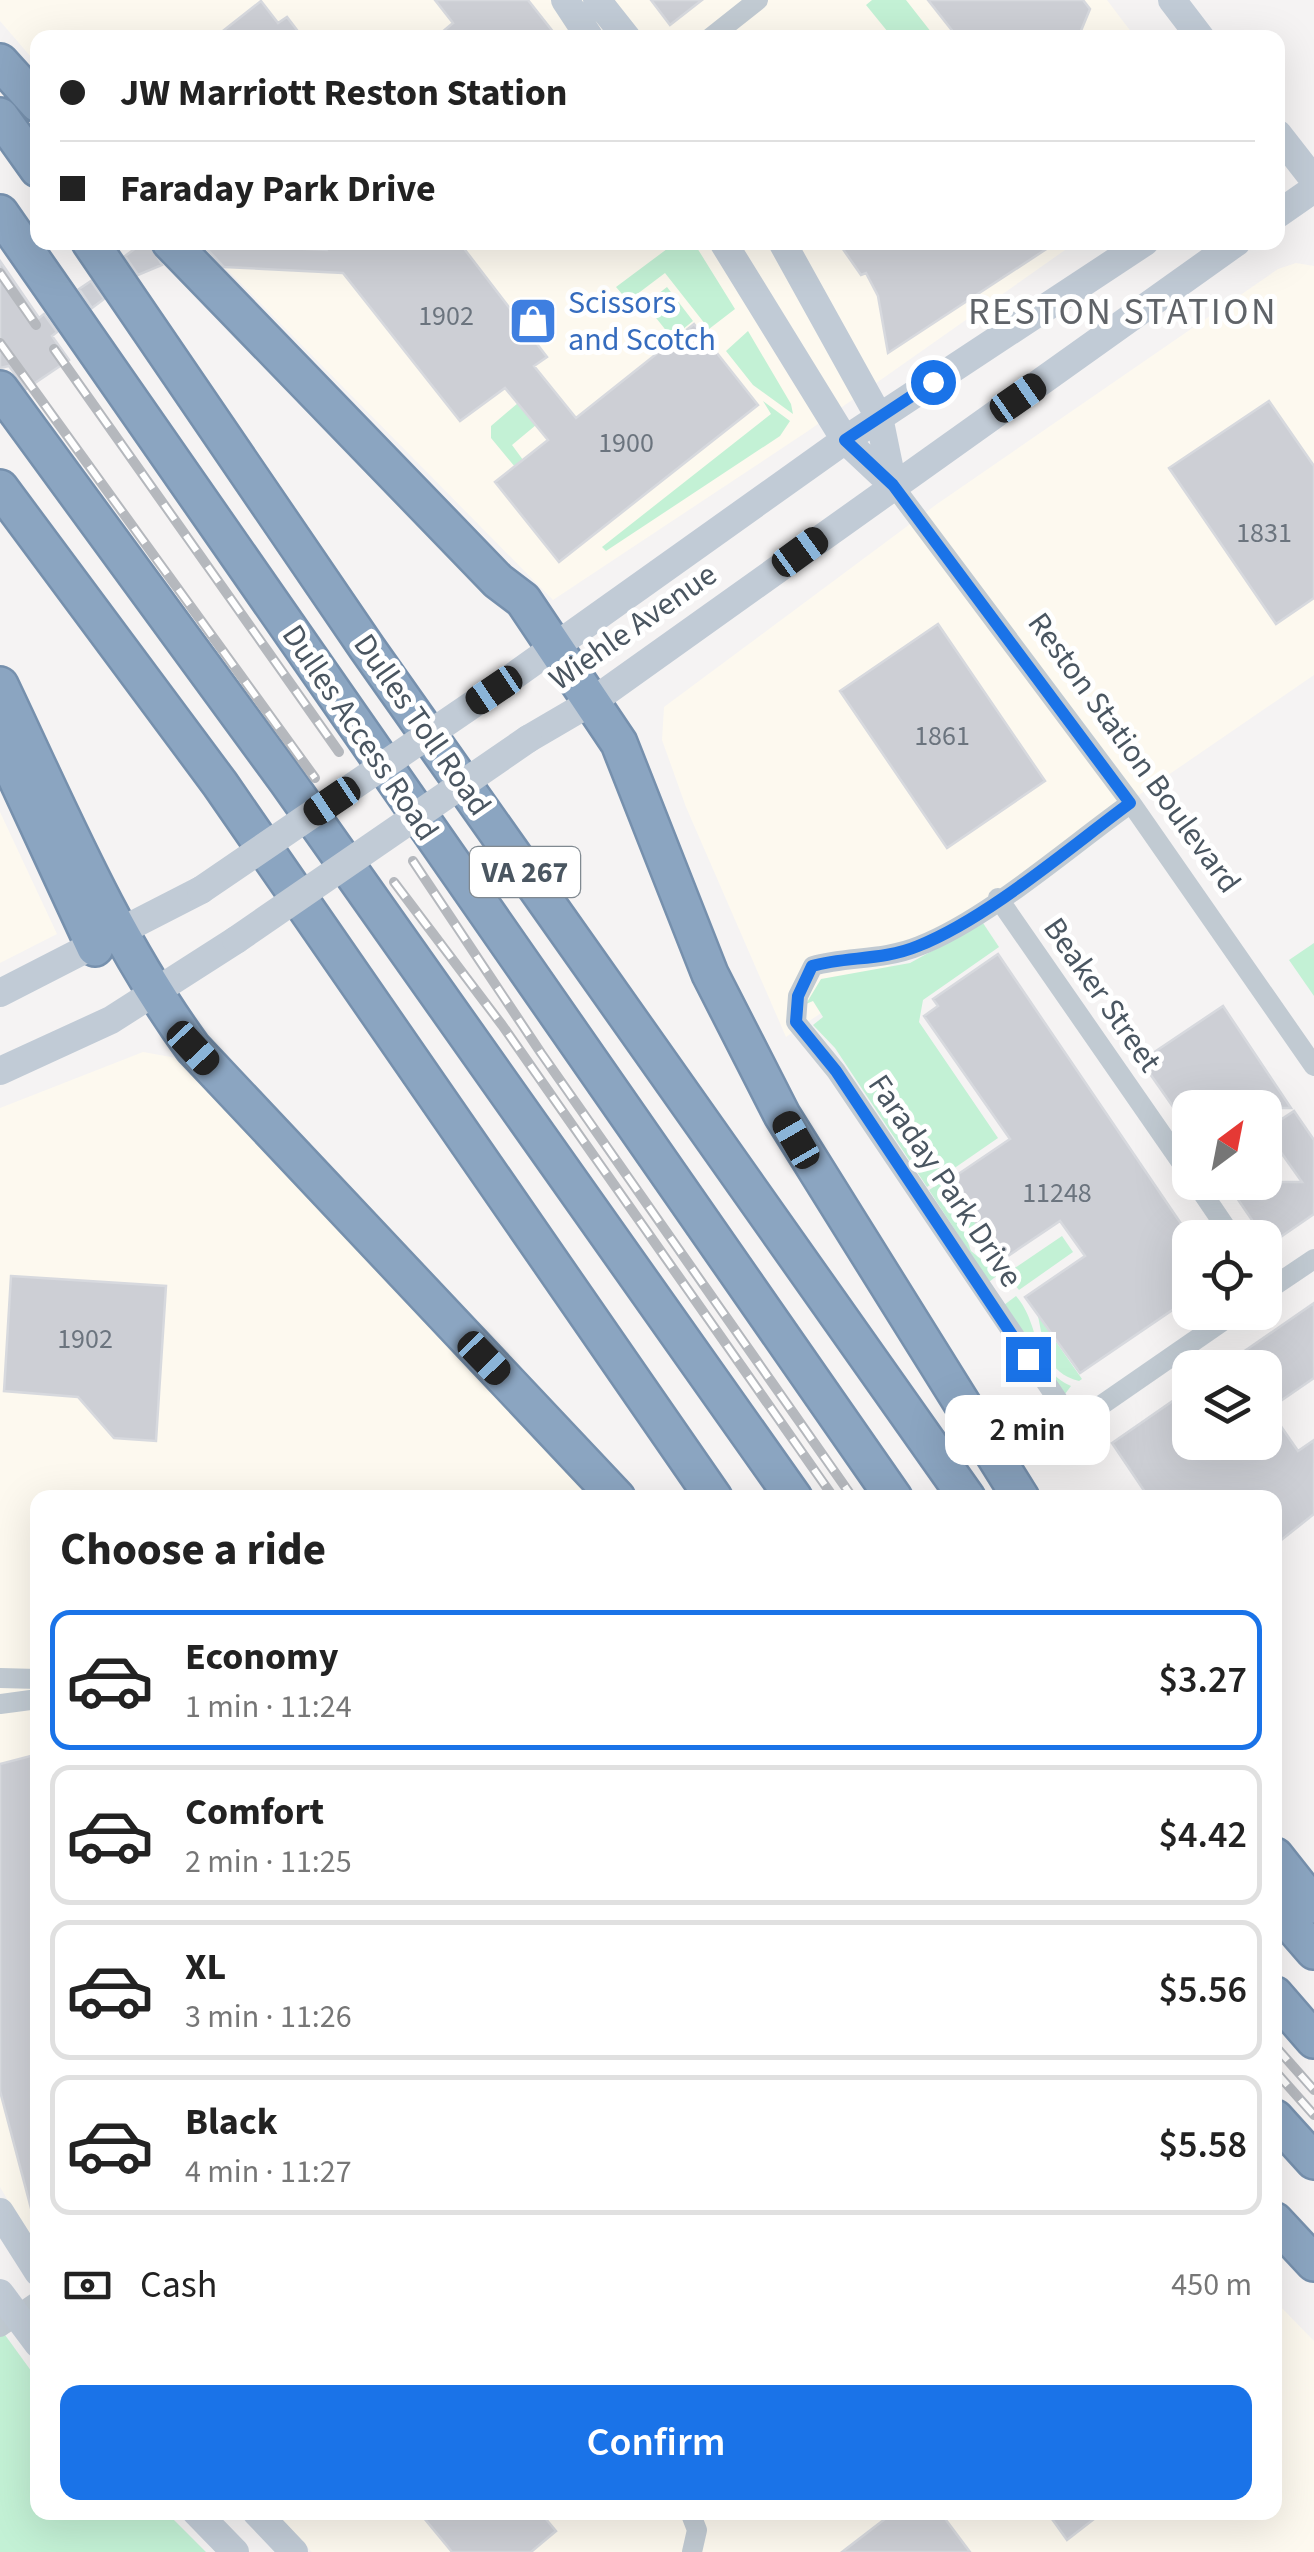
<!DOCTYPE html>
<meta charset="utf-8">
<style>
body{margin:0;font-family:"Source Sans 3",sans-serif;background:#f6f6f6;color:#222;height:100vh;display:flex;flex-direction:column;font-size:38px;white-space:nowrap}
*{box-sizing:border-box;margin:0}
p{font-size:32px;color:#767676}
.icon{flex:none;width:55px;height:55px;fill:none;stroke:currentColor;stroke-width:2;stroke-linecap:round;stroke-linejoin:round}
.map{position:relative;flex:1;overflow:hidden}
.side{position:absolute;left:30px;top:1490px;width:1252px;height:1030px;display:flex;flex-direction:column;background:#fff;border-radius:20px;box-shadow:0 10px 40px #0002}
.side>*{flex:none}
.guide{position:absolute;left:30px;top:30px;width:1255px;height:220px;border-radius:20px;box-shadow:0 10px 40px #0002;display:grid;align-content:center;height:220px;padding:0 30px;background:#fff}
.needle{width:65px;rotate:32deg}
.controls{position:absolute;left:1172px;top:1090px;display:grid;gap:20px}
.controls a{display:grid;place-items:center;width:110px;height:110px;border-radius:20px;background:#fff;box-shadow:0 10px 40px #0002;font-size:50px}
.end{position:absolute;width:45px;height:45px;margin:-22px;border:12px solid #1a73e8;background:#fff;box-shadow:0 0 0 5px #fff}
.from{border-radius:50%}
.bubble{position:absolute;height:70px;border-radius:20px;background:#fff;box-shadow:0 10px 40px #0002;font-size:32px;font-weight:600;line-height:70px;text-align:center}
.car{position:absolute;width:30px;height:60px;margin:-30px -15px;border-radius:12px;box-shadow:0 0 8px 2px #0007;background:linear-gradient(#222 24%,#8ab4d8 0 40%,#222 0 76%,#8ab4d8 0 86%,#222 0)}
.guide b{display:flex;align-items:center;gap:35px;height:95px;font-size:38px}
.guide b+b{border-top:2px solid #e0e0e0}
.guide i{width:25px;height:25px;background:#222}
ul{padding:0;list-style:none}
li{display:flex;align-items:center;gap:30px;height:140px;margin:0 20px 15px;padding:0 10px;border:5px solid #e0e0e0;border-radius:20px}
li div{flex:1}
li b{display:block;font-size:38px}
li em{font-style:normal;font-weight:600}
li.current{border-color:#1a73e8}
li>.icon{width:90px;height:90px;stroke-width:1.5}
h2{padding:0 30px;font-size:45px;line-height:120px}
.pay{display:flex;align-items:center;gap:25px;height:110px;padding:0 30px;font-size:38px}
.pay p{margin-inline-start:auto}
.primary-button{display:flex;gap:20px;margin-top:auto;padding:20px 30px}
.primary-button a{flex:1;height:115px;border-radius:20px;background:#1a73e8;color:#fff;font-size:40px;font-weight:600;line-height:115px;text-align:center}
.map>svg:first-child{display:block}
.commercial{fill:#fdf9ef}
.green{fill:#c3f1d5}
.building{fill:#cdcfd5;stroke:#d7d9de;stroke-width:2.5}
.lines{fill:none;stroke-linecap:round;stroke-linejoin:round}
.highway-casing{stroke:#7690ad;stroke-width:40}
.street{stroke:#c1cad2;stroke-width:20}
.secondary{stroke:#c1cbd6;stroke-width:28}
.highway{stroke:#8ba5c1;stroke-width:35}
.rail-casing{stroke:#b5b8bd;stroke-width:10}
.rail{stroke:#fff;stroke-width:6;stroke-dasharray:19;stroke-linecap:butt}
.secondary-bridge{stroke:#c1cbd6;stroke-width:28}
.route{stroke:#1a73e8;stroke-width:12}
.labels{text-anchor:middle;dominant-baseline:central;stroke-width:10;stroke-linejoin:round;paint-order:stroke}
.number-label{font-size:28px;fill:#6b747e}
.shield{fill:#fff;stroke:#808990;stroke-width:2.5}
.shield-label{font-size:30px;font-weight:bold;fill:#4a5661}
.shop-label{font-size:32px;fill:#366cbe;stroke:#fff;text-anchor:start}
.street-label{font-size:32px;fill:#4a5661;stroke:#fff}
.quarter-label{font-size:38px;letter-spacing:2.5px;fill:#5f6368;stroke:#fff}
</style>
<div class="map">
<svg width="1314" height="2552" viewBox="0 0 1314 2552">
<rect width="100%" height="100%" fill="#f5f3f3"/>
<path class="commercial" d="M0,0H1107L1135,37L38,38L37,64L0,21Z
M201,243H1075L808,431L553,600Z
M1296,263L1314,266V675L786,1037L686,807L662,740L664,707L937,504L1278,269Z
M0,812L57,934L0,963Z
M143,1052L182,1059L312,1191L590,1497L38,1498L37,2250L0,2187V1108Z
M1275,2301L1314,2341V2552H312L273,2513L1275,2512Z"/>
<path class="green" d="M872,0H906L935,37H892L866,5Z
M675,243H694L735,309L709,329L665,273L628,301L616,287Z
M667,287L693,321L672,338L645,304Z
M748,331L791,404L793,414L753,385L726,351Z
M763,401L790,421L780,436L606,551L602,547L771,414Z
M518,403L536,425L512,445L526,464L520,473L491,438V426Z
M983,923L999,947L923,1000L919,1022L998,1138L927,1187L835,1048L813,1025L823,1017L813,1001L806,1004L821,979L910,963Z
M1314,943V996L1289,960Z
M940,1183L953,1200L971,1251L999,1274L989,1282L929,1190Z
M961,1203L1008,1269L1004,1271L973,1242Z
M1062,1236L1073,1252L1019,1290L1006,1274Z
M1016,1296C1041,1324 1032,1369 1071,1386L1065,1394L1004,1305Z
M1038,1316L1082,1379L1079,1381C1046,1373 1044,1345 1038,1316Z
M0,2328L37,2379L38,2512L167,2513L206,2552H0Z"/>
<path class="building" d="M435,0H528L558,38H435L453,23Z
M651,0H702L670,25Z
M928,0H1083L1090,9L1078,38H958Z
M261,1L278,23L287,17L303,38H214Z
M144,242H149L162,265L138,275L125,256Z
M321,242H459L547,357L534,366L576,418L694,324L758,405L559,562L495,482L548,440L505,388L460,421L343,273L224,267L202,244L326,250Z
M838,242H1057L888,353L878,296L866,273L861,275Z
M0,261L39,318L44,314L57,332L52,336L69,360L26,389L9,366L0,368Z
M91,281L104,299L92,308L79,289Z
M1269,401L1314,466V598L1276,624L1169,468Z
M938,624L1045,781L947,848L840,691Z
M998,954L1190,1237V1298L1080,1373L1025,1297L1085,1256L1060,1221L1002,1260L948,1181L1010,1139L924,1016L938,1006L933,999Z
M1223,1006L1291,1108H1190V1131L1141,1061Z
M1294,1111L1314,1140V1214L1269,1245L1226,1182H1302L1265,1130Z
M11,1276L166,1286L156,1441L114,1438L78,1397L4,1391Z
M1314,1303V1378L1269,1409L1298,1451L1314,1440V1514L1275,1545V1498H1149L1112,1443L1190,1389V1442H1265V1368H1220Z
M38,1754V2212H32L0,2091V1764Z
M419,2512H540L556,2531L531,2552H452Z
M894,2512H940L970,2552H842Z
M1047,2512H1103L1067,2540Z"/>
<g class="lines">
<g class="highway-casing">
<path id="highway" d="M0,62L38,104
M0,116L38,169
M0,213L894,1498
M90,242L367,648L967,1498
M170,242L498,581L523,600L619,743L710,974L782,1115L1021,1498
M0,389L287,781L794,1498
M0,488L220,784L714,1498
M0,685C59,809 112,937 193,1048L617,1498
M0,743L95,948
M1275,1856L1314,1905
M1275,1906L1314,1951
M1275,1995L1314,2040
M1275,2118L1314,2161
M1275,2221L1314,2263"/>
</g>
<path class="street" d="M710,38L758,0
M893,485L1131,803L1314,1066
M1131,803C1069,847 988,919 919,946C882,961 847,956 813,966L798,996L796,1022L836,1071L1074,1424L1236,1312
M998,898L1190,1175
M1195,1182L1233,1238
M1265,1292L1314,1259
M0,1678L38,1679
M0,1704L38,1699
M0,2327L38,2301
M690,2512L697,2530L692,2552"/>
<path class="secondary" d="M565,0L590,38
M597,0L627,38
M1172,0L1201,38
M1278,134L1314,180
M1278,214L1314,189
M723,242L845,440L893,485
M782,242L879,417L893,485
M494,690L845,440L1145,242
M528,739L593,701L1237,242
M0,993L201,890
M0,1071L111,1020L236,940
M0,2212L38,2272
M0,2293L38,2344
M196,2512L235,2552
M256,2512L294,2552"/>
<use href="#highway" class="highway"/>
<g class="rail-casing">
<path id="rail" d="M0,273L36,325
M0,343L315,778
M54,349L339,752
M413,861L541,1053L853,1498
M394,882L502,1025L834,1498
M1275,2046L1314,2090
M1275,2071L1314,2115"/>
</g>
<use href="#rail" class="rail"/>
<path class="secondary-bridge" d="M201,890L494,690
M236,940L528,739"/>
</g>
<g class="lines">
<path class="route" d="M933,382L845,440L893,485L1130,803C1069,848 988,918 918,946C882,961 847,956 812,966L798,996L796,1022L836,1071L1028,1359"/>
</g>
<defs>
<g id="shop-square" transform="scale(2.5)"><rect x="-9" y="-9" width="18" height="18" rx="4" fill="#3f7fe0" stroke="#fff"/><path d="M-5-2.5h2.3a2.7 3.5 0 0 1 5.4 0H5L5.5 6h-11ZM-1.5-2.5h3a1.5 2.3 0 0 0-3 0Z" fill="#fff"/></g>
</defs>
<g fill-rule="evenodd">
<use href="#shop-square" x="533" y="321"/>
</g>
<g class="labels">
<g class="number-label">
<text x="446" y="316">1902</text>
<text x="626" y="443">1900</text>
<text x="1264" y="533">1831</text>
<text x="942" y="736">1861</text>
<text x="1057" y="1193">11248</text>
<text x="85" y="1339">1902</text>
</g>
<rect class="shield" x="470" y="847" width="110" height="50" rx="8"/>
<g class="shield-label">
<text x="525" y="872">VA 267</text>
</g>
<g class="shop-label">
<text x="568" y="303">Scissors<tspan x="568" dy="37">and Scotch</tspan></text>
</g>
<g class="street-label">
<text transform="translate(633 627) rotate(-35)">Wiehle Avenue</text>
<text transform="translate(422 725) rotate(55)">Dulles Toll Road</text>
<text transform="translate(360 733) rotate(56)">Dulles Access Road</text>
<text transform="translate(1134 753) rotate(54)">Reston Station Boulevard</text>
<text transform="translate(1102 995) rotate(55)">Beaker Street</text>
<text transform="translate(945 1181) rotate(56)">Faraday Park Drive</text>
</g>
<g class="quarter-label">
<text x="1123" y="312">RESTON STATION</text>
</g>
</g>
</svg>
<div class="controls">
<a><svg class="needle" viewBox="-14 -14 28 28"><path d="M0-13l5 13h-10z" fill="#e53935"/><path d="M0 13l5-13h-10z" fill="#767676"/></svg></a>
<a><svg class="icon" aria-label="locate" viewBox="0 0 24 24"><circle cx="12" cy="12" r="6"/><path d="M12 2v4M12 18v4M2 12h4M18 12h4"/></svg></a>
<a><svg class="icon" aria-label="layers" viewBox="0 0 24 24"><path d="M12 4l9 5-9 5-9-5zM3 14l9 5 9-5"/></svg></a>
</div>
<i class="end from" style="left:933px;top:382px"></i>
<i class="end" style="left:1028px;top:1359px"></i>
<div class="bubble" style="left:945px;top:1395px;width:165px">2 min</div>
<i class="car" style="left:1018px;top:398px;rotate:55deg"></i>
<i class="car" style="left:800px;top:552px;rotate:54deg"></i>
<i class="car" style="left:494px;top:690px;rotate:236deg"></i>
<i class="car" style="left:332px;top:801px;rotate:236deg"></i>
<i class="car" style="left:193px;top:1048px;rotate:137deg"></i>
<i class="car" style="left:796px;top:1140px;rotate:330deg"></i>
<i class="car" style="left:484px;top:1358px;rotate:136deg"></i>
<div class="guide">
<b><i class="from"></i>JW Marriott Reston Station</b>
<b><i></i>Faraday Park Drive</b>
</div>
<section class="side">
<h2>Choose a ride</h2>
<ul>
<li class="current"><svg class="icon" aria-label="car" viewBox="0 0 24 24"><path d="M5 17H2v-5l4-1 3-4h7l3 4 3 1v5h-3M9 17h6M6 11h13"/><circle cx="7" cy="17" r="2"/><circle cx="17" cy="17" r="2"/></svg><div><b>Economy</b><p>1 min · 11:24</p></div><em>$3.27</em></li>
<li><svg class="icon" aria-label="car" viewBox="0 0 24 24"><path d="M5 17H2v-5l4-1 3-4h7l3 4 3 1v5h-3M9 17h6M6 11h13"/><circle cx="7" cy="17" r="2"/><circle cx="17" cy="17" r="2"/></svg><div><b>Comfort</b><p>2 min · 11:25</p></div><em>$4.42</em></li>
<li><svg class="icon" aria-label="car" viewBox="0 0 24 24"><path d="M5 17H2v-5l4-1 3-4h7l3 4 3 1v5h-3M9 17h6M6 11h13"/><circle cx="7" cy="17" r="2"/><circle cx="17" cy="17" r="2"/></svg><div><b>XL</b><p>3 min · 11:26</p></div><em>$5.56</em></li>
<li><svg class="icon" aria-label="car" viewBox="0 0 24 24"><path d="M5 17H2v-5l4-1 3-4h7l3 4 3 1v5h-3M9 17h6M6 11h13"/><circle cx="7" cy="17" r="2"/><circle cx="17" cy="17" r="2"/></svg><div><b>Black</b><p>4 min · 11:27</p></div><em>$5.58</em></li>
</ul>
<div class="pay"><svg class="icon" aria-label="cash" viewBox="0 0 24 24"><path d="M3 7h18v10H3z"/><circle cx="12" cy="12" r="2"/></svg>Cash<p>450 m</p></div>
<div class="primary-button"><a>Confirm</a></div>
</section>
</div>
